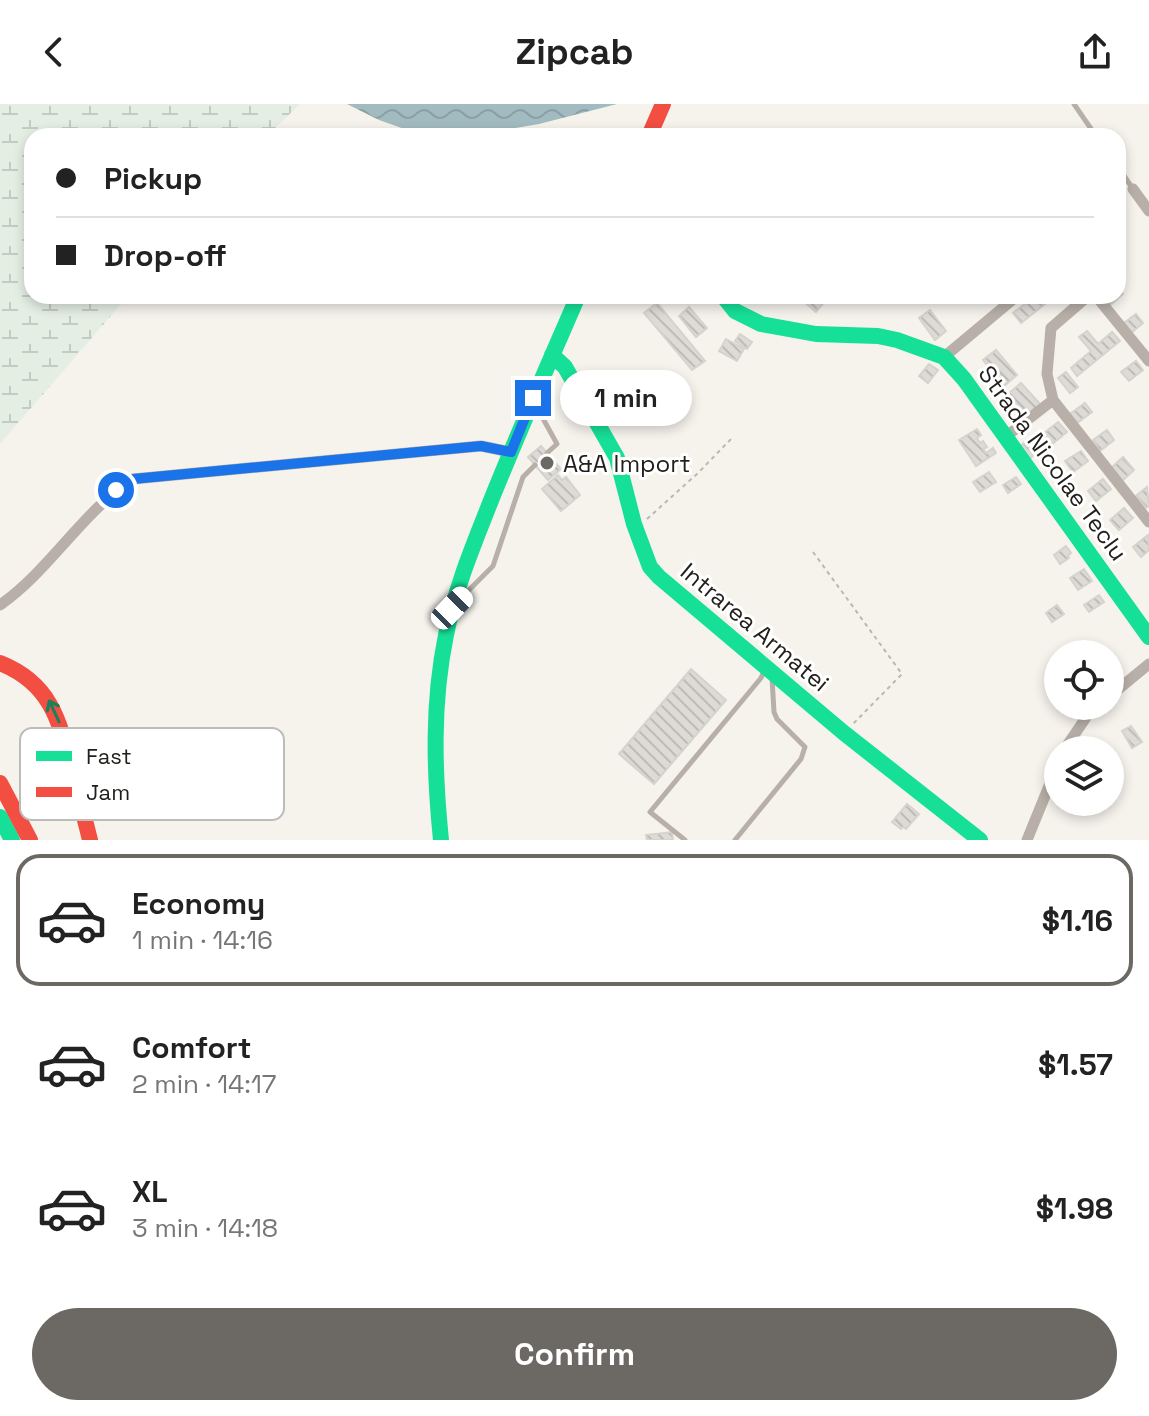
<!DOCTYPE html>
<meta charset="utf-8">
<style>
body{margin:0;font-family:"Space Grotesk",sans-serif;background:#f6f6f6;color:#222;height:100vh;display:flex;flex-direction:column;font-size:30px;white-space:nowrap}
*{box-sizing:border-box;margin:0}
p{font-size:26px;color:#767676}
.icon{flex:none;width:44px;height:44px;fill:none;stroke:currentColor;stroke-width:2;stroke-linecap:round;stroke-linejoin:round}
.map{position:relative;height:736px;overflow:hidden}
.sheet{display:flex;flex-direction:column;background:#fff;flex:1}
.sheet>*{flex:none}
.top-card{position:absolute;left:24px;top:24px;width:1102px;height:176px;border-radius:24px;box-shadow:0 4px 12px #0003;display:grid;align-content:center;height:176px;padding:0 32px;background:#fff}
.buttons{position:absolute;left:1044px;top:536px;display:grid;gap:16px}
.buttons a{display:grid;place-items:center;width:80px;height:80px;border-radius:50%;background:#fff;box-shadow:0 4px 12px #0003;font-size:40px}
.end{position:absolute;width:36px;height:36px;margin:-18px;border:10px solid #1a73e8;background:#fff;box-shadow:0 0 0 4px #fff}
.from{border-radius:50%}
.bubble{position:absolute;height:56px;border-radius:28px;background:#fff;box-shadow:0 4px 12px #0003;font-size:26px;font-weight:600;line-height:56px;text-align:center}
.car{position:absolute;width:24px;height:48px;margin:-24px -12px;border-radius:10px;box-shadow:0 0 6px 2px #0007;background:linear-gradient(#fff 24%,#345 0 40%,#fff 0 76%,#345 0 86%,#fff 0)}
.top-card b{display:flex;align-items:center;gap:28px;height:76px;font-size:30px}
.top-card b+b{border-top:2px solid #e0e0e0}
.top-card i{width:20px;height:20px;background:#222}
ul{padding:14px 0 0;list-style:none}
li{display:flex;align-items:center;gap:24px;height:132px;margin:0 16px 12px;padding:0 16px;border:4px solid transparent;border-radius:24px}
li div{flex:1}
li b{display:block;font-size:30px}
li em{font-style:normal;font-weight:600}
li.on{border-color:#6c6964}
li>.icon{width:72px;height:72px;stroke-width:1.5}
.button{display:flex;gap:16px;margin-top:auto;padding:16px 32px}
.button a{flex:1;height:92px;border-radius:48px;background:#6c6964;color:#fff;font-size:32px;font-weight:600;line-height:92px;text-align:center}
header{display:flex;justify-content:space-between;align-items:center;height:104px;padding:0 32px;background:#fff;font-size:36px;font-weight:600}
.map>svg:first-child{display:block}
.wetland{fill:url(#wetland-marsh)}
.water{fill:url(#water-waves)}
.building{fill:url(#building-back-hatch);stroke:#d5d3ce;stroke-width:2}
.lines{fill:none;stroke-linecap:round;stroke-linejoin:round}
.path{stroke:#bbb7b1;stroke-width:2;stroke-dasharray:4 4;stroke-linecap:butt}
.lane{stroke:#b8b0a8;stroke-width:5}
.street{stroke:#b8b0a8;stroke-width:11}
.fast{stroke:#16e098;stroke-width:16}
.jam{stroke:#f24e42;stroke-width:16}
.oneway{stroke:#1c805a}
.route{stroke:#1a73e8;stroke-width:10}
.poi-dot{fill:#6c6964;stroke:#fff;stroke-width:3}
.labels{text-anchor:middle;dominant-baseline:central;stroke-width:6;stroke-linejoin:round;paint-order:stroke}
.poi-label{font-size:24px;fill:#211f1b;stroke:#fff;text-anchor:start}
.street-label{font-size:24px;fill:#211f1b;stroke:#fff}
.key{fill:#fff;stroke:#bcbcbb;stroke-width:2}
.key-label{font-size:22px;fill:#211f1b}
</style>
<header><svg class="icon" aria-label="back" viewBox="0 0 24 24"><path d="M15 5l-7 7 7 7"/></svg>Zipcab<svg class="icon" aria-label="share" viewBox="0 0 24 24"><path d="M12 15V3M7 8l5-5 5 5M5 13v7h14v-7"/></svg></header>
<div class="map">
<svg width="1149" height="736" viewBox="0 0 1149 736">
<defs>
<pattern id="wetland-marsh" width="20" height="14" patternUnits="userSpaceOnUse" patternTransform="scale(2)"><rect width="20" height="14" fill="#e4eee3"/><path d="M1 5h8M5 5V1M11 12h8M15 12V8" fill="none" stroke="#c3ccc2"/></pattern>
<pattern id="water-waves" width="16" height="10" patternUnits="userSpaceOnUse" patternTransform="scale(2)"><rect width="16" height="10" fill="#a1bbc0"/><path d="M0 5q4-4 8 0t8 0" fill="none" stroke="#8aa0a4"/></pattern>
<pattern id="building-back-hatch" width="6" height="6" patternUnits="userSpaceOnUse" patternTransform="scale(2)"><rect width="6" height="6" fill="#dedbd7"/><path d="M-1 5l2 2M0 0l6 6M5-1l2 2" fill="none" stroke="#bebcb8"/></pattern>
</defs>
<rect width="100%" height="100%" fill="#f6f3ed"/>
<path class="wetland" d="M0,0H300L267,32H32V192H128L0,340Z"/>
<path class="water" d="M347,0H617L539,20L481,30L410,27L379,16Z"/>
<path class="building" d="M1118,184L1123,190L1109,202L1101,192H1118Z
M813,192H829L816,208L807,200Z
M1035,192H1055L1021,219L1013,209Z
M657,199L705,257L692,266L644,209Z
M689,203L707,224L696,233L679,212Z
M930,206L946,227L935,236L919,214Z
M1136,210L1143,219L1131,229L1124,219Z
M1087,227L1098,240L1112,228L1120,237L1077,272L1071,264L1091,247L1079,233Z
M740,230L752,238L747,245L735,237Z
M726,235L744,245L737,257L719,247Z
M996,246L1017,271L1004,282L983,256Z
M1136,257L1143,266L1129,277L1121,268Z
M929,260L938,266L928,279L919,272Z
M1066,268L1078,283L1070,289L1058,274Z
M1021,279L1041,301L1028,312L1008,290Z
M1085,299L1092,308L1077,319L1070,310Z
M1058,318L1067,328L1051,341L1043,330Z
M977,325L981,331L977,334L980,339L983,337L987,343L983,345L986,349L993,344L996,349L976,362L959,336Z
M1107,326L1114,336L1100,347L1093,336Z
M1024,339L1035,350L1027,357L1017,346Z
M541,342L561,365L548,376L528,353Z
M1081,347L1088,357L1073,368L1065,357Z
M1123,353L1134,366L1122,377L1111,364Z
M989,368L996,378L980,388L973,378Z
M558,371L562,376L566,373L580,391L561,407L542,385Z
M1016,373L1021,380L1008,389L1003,381Z
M1103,375L1111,385L1096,397L1088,387Z
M1147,383L1149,402L1146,404L1136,392Z
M1124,404L1133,414L1119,426L1110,416Z
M1148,431L1149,446L1141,453L1133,443Z
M1066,442L1071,449L1068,452L1069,454L1060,460L1054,451Z
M1084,465L1092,477L1078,486L1070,474Z
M1099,491L1104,498L1089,508L1084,501Z
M1057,501L1064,510L1052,518L1046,509Z
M691,565L726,596L654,680L619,650Z
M1131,622L1142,638L1132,644L1122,627Z
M1098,637L1105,646H1090L1089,645Z
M907,700L919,710L906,725L903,723L901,725L892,718Z
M672,728L673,736H647L646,731Z"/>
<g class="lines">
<path class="path" d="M647,415L698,369L733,333
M813,448L902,570L852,621"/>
<path class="lane" d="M1074,0L1096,32
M1118,63L1133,85
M535,300L557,340L547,349
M461,494L493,462L523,373L535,361
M685,736L650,708L761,574L765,565
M735,736L801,655L805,643L777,615L774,608L772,574"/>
<path class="street" d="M1133,85L1149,107
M1088,192L1051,224L1047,270L1053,296L1149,418
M1096,192L1149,257
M944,253L1017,192
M1004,334L1053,296
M0,501C50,466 82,408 133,375L481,342L511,348
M1110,592L1149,560
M1064,646L1089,609L1098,602
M1027,736L1058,660"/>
<path class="fast" d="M723,192L735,207L761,220L816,230L878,232L897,236L944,253L964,275L1149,533
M552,251L565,263L617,354L634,420L650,463L659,473L844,629L980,736
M0,713L12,736
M441,736C434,667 432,599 446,531C455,485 473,442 490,399C518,329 548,261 578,192"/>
<path class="jam" d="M649,32L663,0
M0,559C50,579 59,615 71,662C77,687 84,711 90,736
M0,679L30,736"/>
</g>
<defs><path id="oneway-shaft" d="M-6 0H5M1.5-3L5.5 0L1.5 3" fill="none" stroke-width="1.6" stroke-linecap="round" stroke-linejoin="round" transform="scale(2)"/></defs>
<use class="oneway" href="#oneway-shaft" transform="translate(54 607) rotate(-115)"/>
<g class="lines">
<path class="route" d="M116,386L133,375L481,342L511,348L533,294"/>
</g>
<circle class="poi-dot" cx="547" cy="359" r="8"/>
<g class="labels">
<g class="poi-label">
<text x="563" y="359">A&amp;A Import</text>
</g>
<g class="street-label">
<text transform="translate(1053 359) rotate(54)">Strada Nicolae Teclu</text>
<text transform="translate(755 523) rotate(40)">Intrarea Armatei</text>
</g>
</g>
<rect x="20" y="624" width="264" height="92" rx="12" class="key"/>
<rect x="36" y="647" width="36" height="10" fill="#16e098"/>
<rect x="36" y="683" width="36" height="10" fill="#f24e42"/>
<g class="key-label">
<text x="86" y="660">Fast</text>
<text x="86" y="696">Jam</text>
</g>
</svg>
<div class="buttons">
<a><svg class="icon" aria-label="locate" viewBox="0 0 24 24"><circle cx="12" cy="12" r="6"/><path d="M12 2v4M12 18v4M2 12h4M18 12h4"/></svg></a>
<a><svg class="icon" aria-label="layers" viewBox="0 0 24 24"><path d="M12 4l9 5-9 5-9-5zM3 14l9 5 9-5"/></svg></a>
</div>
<i class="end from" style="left:116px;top:386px"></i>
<i class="end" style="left:533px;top:294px"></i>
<div class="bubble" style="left:560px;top:266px;width:132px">1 min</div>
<i class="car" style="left:452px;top:504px;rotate:44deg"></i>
<div class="top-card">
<b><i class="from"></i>Pickup</b>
<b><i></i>Drop-off</b>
</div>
</div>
<section class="sheet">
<ul>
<li class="on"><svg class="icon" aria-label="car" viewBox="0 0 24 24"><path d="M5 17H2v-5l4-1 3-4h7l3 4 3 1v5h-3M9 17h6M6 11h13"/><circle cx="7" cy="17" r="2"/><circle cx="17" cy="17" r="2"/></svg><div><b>Economy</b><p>1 min · 14:16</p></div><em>$1.16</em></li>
<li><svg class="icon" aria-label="car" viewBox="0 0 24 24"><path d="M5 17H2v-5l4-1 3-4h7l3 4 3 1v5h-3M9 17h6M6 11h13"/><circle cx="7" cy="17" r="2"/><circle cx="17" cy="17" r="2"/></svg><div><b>Comfort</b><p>2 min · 14:17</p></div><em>$1.57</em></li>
<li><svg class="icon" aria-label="car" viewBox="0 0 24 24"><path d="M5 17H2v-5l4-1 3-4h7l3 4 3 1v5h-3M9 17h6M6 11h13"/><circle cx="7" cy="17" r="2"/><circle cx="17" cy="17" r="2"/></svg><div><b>XL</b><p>3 min · 14:18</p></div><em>$1.98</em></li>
</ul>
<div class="button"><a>Confirm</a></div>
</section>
